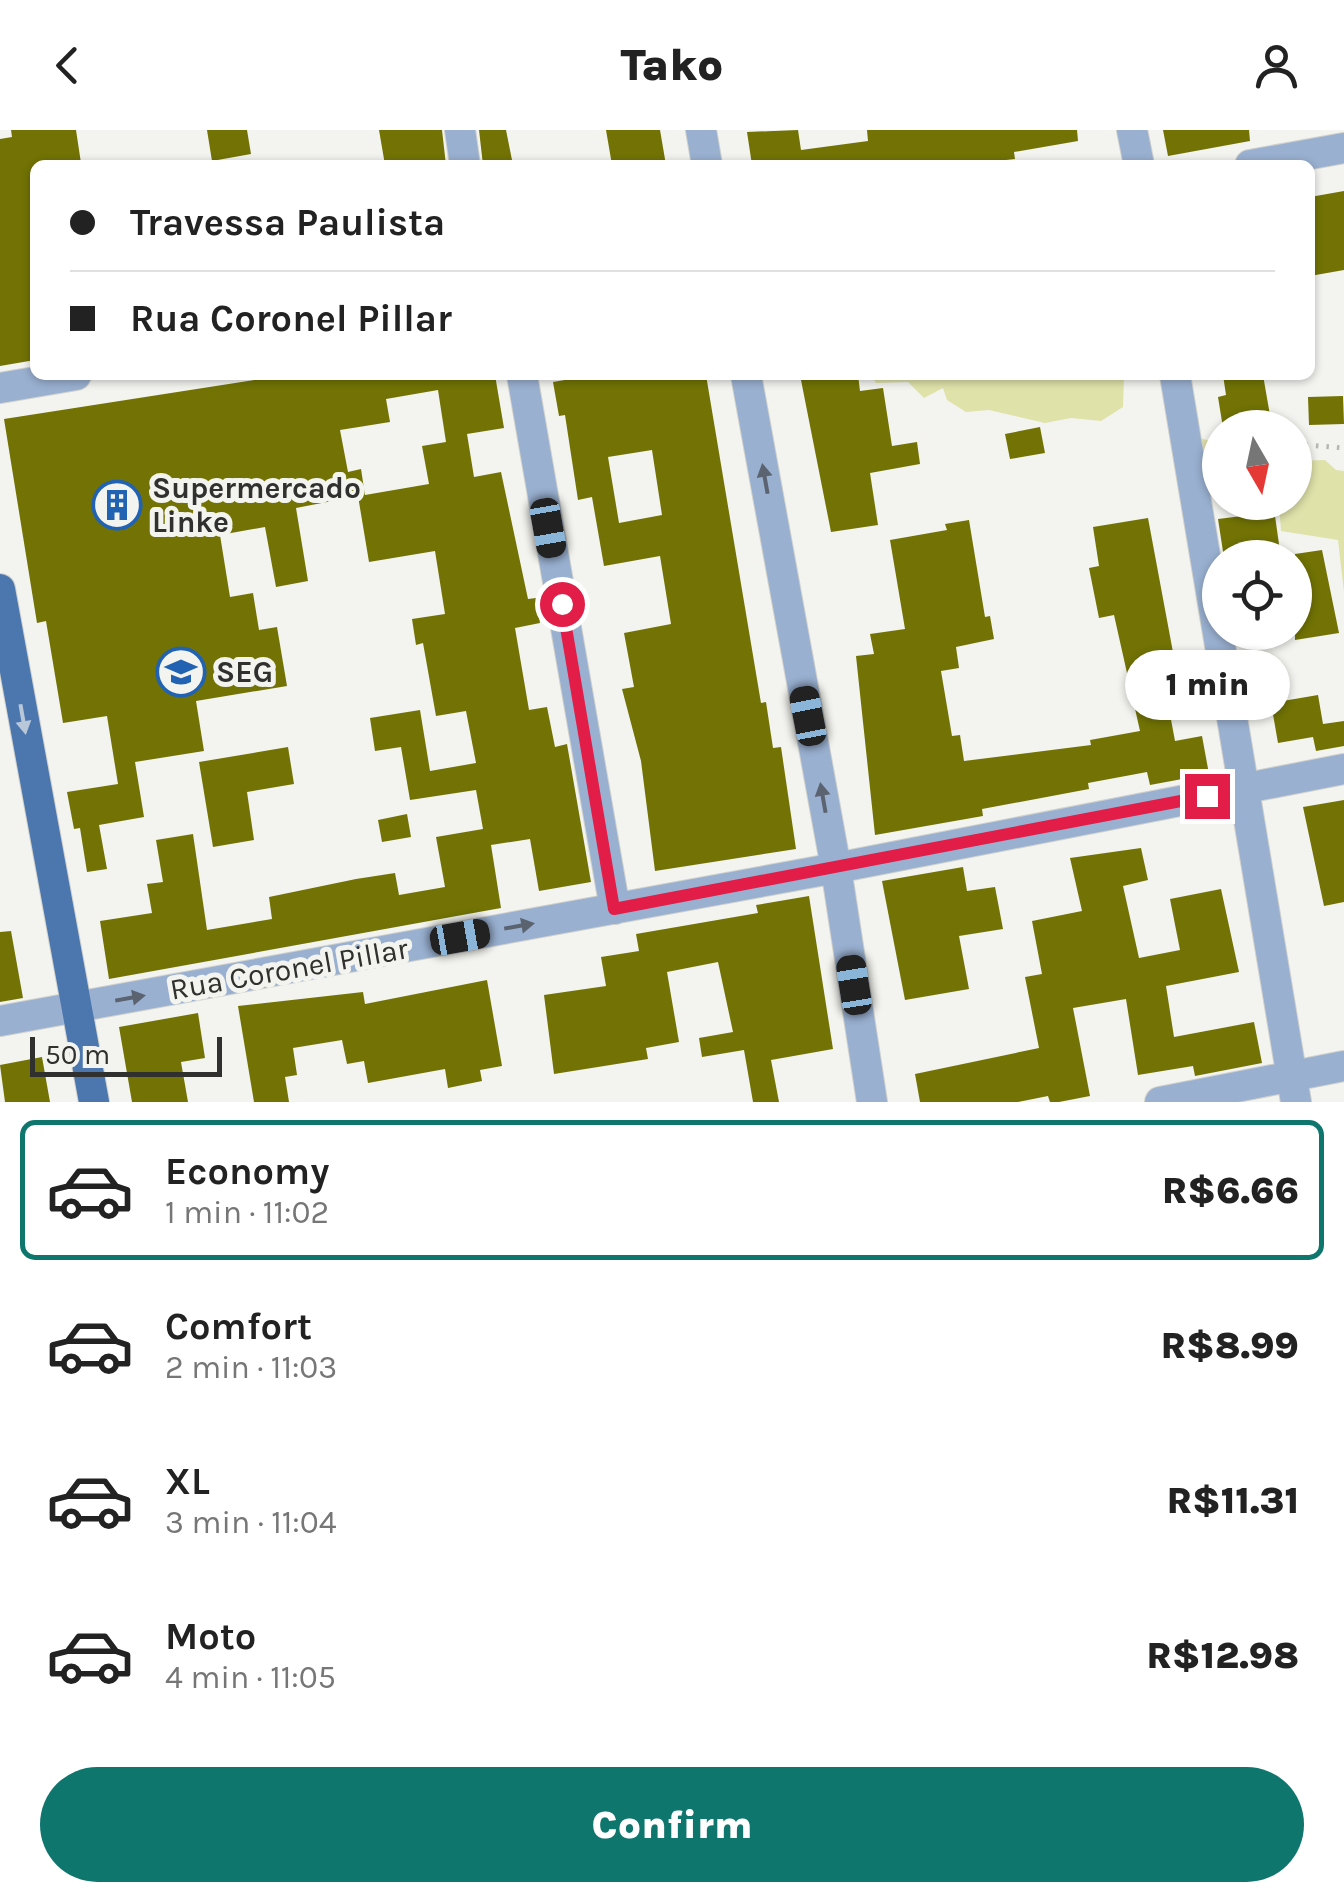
<!DOCTYPE html>
<meta charset="utf-8">
<style>
body{margin:0;font-family:Karla,sans-serif;background:#f2f2f2;color:#222;height:100vh;display:flex;flex-direction:column;font-size:38px;white-space:nowrap}
*{box-sizing:border-box;margin:0}
p{font-size:32px;color:#767676}
.icon{flex:none;width:55px;height:55px;fill:none;stroke:currentColor;stroke-width:2;stroke-linecap:round;stroke-linejoin:round}
.map{position:relative;height:972px;overflow:hidden}
.side{display:flex;flex-direction:column;background:#fff;flex:1}
.side>*{flex:none}
.banner{position:absolute;left:30px;top:30px;width:1285px;height:220px;border-radius:15px;box-shadow:0 2px 8px #0004;display:grid;align-content:center;height:220px;padding:0 40px;background:#fff}
.needle{width:65px;rotate:171deg}
.buttons{position:absolute;left:1202px;top:280px;display:grid;gap:20px}
.buttons a{display:grid;place-items:center;width:110px;height:110px;border-radius:50%;background:#fff;box-shadow:0 2px 8px #0004;font-size:50px}
.scale{position:absolute;left:30px;bottom:25px;width:192px;box-sizing:border-box;padding-left:10px;border:5px solid #30302e;border-top:0;font-size:28px;line-height:35px;white-space:nowrap;color:#30302e;-webkit-text-stroke:8px #f3f4ef;paint-order:stroke}
.end{position:absolute;width:45px;height:45px;margin:-22px;border:12px solid #e11d48;background:#fff;box-shadow:0 0 0 5px #fff}
.from{border-radius:50%}
.bubble{position:absolute;height:70px;border-radius:35px;background:#fff;box-shadow:0 2px 8px #0004;font-size:32px;font-weight:800;line-height:70px;text-align:center}
.car{position:absolute;width:30px;height:60px;margin:-30px -15px;border-radius:12px;box-shadow:0 0 8px 2px #0007;background:linear-gradient(#222 24%,#8ab4d8 0 40%,#222 0 76%,#8ab4d8 0 86%,#222 0)}
.banner b{display:flex;align-items:center;gap:35px;height:95px;font-size:38px}
.banner b+b{border-top:2px solid #e0e0e0}
.banner i{width:25px;height:25px;background:#222}
ul{padding:18px 0 0;list-style:none}
li{display:flex;align-items:center;gap:30px;height:140px;margin:0 20px 15px;padding:0 20px;border:5px solid transparent;border-radius:15px}
li div{flex:1}
li b{display:block;font-size:38px}
li em{font-style:normal;font-weight:800}
li.on{border-color:#0f766e}
li>.icon{width:90px;height:90px;stroke-width:1.5}
.action{display:flex;gap:20px;margin-top:auto;padding:20px 40px}
.action a{flex:1;height:115px;border-radius:60px;background:#0f766e;color:#fff;font-size:40px;font-weight:800;line-height:115px;text-align:center}
header{display:flex;justify-content:space-between;align-items:center;height:130px;padding:0 40px;background:#fff;font-size:45px;font-weight:800}
.map>svg:first-child{display:block}
.green{fill:#dfe2a9}
.building{fill:#727304;fill-rule:evenodd}
.lines{fill:none;stroke-linecap:round;stroke-linejoin:round}
.minor-casing{stroke:#d0d1cc;stroke-width:32}
.major-casing{stroke:#d0d1cc;stroke-width:32}
.path{stroke:#b6b7b3;stroke-width:5;stroke-dasharray:2.5 8;stroke-linecap:butt}
.minor{stroke:#99b0d0;stroke-width:30}
.major{stroke:#4c76ae;stroke-width:30}
.oneway{fill:#5a636f}
.oneway2{fill:#b9c8d8}
.route{stroke:#e11d48;stroke-width:12}
.labels{text-anchor:middle;dominant-baseline:central;stroke-width:10;stroke-linejoin:round;paint-order:stroke}
.poi-label{font-size:30px;font-weight:bold;fill:#30302e;stroke:#f3f4ef;text-anchor:start}
.street-label{font-size:30px;fill:#30302e;stroke:#f3f4ef}
</style>
<header><svg class="icon" aria-label="back" viewBox="0 0 24 24"><path d="M15 5l-7 7 7 7"/></svg>Tako<svg class="icon" aria-label="person" viewBox="0 0 24 24"><circle cx="12" cy="8" r="4"/><path d="M4 21q1-7 8-7t8 7"/></svg></header>
<div class="map">
<svg width="1344" height="972" viewBox="0 0 1344 972">
<rect width="100%" height="100%" fill="#f3f4ef"/>
<path class="green" d="M871,245H1124L1123,277L1101,291L1071,288L1045,293L989,280L966,282L947,270L943,258L924,268L908,252L876,253Z
M1199,308L1220,313V362H1203L1212,354L1196,343Z
M1325,330L1336,340L1344,341V462L1338,410L1281,401L1279,373L1295,372V331Z"/>
<path class="building" d="M11,0H76L81,33L35,35V230L0,236V9L12,7Z
M207,0H247L251,24L212,31Z
M379,0H442L446,35H385Z
M479,0H506L513,35H483Z
M606,0H660L666,35H612Z
M798,0L801,20L868,11L867,0H1077L1078,11L1014,22L1015,29L997,31L998,35H752L747,2Z
M1163,0H1249L1250,11L1168,26Z
M1344,61V140L1310,146V67Z
M286,245H495L504,298L467,304L474,347L501,342L528,469L536,468L540,493L515,498L529,580L547,577L555,617L567,614L591,752L539,761L530,709L491,715L501,778L109,849L100,791L152,783L147,754L163,752L156,710L193,704L207,800L272,789L269,767L356,749L395,743L399,765L445,757L436,707L483,699L476,660L410,670L401,617L375,621L370,588L420,580L430,641L476,633L466,581L436,586L423,513L416,515L412,489L445,484L435,421L369,432L358,366L296,378L308,451L276,457L265,397L220,405L230,467L253,463L259,500L277,497L287,556L196,571L204,621L135,632L144,687L99,695L107,739L87,742L80,698L74,699L67,662L118,654L107,586L63,593L46,491L37,493L4,289ZM438,260L446,312L422,316L429,354L365,365L361,339L348,342L340,300L390,292L386,269Z
M594,245H706L761,573L766,572L773,618L781,617L796,719L655,741L641,631L622,559L634,557L624,503L671,494L660,426L604,436L592,367L578,370L565,285L559,286L553,252ZM652,320L662,385L619,393L608,327Z
M800,245H858L860,261L883,258L892,316L917,312L920,334L870,343L878,395L831,402Z
M1223,245H1263L1271,291L1223,298L1218,267L1226,265Z
M1343,266L1344,294L1309,295L1308,267Z
M1040,297L1045,323L1010,329L1005,304Z
M1240,372H1273L1281,428H1224L1218,389L1242,386Z
M1148,388L1175,533L1161,536L1175,611L1202,606L1209,644L1150,655L1147,642L1088,653L1089,659L982,679L983,686L875,705L856,526L874,524L870,504L905,499L890,410L947,400L945,394L969,390L985,487L990,486L994,509L956,517L959,538L941,541L952,606L960,605L964,631L1091,615L1090,610L1140,601L1114,485L1099,488L1089,438L1099,436L1093,397Z
M1322,420L1339,503L1295,510V424Z
M1318,565L1323,594L1344,591V616L1316,621L1313,607L1278,613L1271,573Z
M288,617L294,654L247,662L254,710L213,717L199,632Z
M1344,670V772L1324,776L1303,677Z
M407,684L411,707L382,712L378,690Z
M1141,718L1148,750L1123,756L1139,828L1180,820L1170,769L1221,759L1239,842L1166,856L1174,907L1254,892L1262,933L1195,946L1193,936L1138,945L1126,869L1073,878L1090,966L1059,972H1050L1048,966L1018,972H920L915,944L1039,918L1025,847L1042,844L1032,791L1082,781L1070,728Z
M963,737L967,761L995,757L1003,799L959,806L969,859L905,870L882,751Z
M809,766L833,919L771,930L779,972H753L744,920L702,927L699,908L733,902L718,832L667,842L679,912L646,918L648,929L554,944L544,865L606,856L601,827L639,821L636,804L758,783L756,775Z
M11,801L23,868L0,872V802Z
M487,850L502,936L480,940L482,951L448,958L445,939L368,953L364,931L347,934L342,910L293,918L297,945L285,947L289,972H254L238,876L363,862L365,874Z
M198,883L205,928L181,932L188,972H132L119,897Z
M42,927L50,972H5L0,935Z"/>
<g class="lines">
<g class="minor-casing">
<path id="minor" d="M460,0L465,35
M701,0L707,35
M1132,0L1139,35
M1250,35L1344,18
M522,245L615,779
M746,245L836,738L872,972
M1175,245L1296,972
M0,258L76,245
M0,891L836,738L1344,639
M1160,972L1344,936"/>
</g>
<g class="major-casing">
<path id="major" d="M0,459L94,972"/>
</g>
<path class="path" d="M1295,314L1344,318"/>
<use href="#minor" class="minor"/>
<use href="#major" class="major"/>
</g>
<defs><path id="oneway-solid" d="M-6-.8H1V-3.2L6.5 0L1 3.2V.8H-6Z" transform="scale(2.5)"/></defs>
<g class="oneway">
<use href="#oneway-solid" transform="translate(765 349) rotate(-100)"/>
<use href="#oneway-solid" transform="translate(823 668) rotate(-100)"/>
<use href="#oneway-solid" transform="translate(519 796) rotate(-10)"/>
<use href="#oneway-solid" transform="translate(130 868) rotate(-10)"/>
</g>
<use class="oneway2" href="#oneway-solid" transform="translate(23 589) rotate(80)"/>
<g class="lines">
<path class="route" d="M562,474L614,779L1207,666"/>
</g>
<defs>
<g id="building-ring" transform="scale(2.5)"><circle r="9.5" fill="#f3f4ef" stroke="#2162b3" stroke-width="1.5"/><path d="M-4-6H4V6H1V3H-1V6H-4ZM-2.5-4.3h1.7v1.8h-1.7ZM.8-4.3h1.7v1.8H.8ZM-2.5-1h1.7V.8h-1.7ZM.8-1h1.7V.8H.8Z" fill="#2162b3"/></g>
<g id="university-ring" transform="scale(2.5)"><circle r="9.5" fill="#f3f4ef" stroke="#2162b3" stroke-width="1.5"/><path d="M0-5L7-2L0 1L-7-2ZM-4 1L0 2.5L4 1V4Q0 6-4 4Z" fill="#2162b3"/></g>
</defs>
<g fill-rule="evenodd">
<use href="#building-ring" x="117" y="375"/>
<use href="#university-ring" x="181" y="542"/>
</g>
<g class="labels">
<g class="poi-label">
<text x="152" y="358">Supermercado<tspan x="152" dy="34">Linke</tspan></text>
<text x="216" y="542">SEG</text>
</g>
<g class="street-label">
<text transform="translate(289 839) rotate(-10)">Rua Coronel Pillar</text>
</g>
</g>
</svg>
<div class="buttons">
<a><svg class="needle" viewBox="-14 -14 28 28"><path d="M0-13l5 13h-10z" fill="#e53935"/><path d="M0 13l5-13h-10z" fill="#767676"/></svg></a>
<a><svg class="icon" aria-label="locate" viewBox="0 0 24 24"><circle cx="12" cy="12" r="6"/><path d="M12 2v4M12 18v4M2 12h4M18 12h4"/></svg></a>
</div>
<div class="scale">50 m</div>
<i class="end from" style="left:562px;top:474px"></i>
<i class="end" style="left:1207px;top:666px"></i>
<div class="bubble" style="left:1125px;top:520px;width:165px">1 min</div>
<i class="car" style="left:548px;top:398px;rotate:170deg"></i>
<i class="car" style="left:808px;top:586px;rotate:349deg"></i>
<i class="car" style="left:460px;top:807px;rotate:80deg"></i>
<i class="car" style="left:854px;top:855px;rotate:351deg"></i>
<div class="banner">
<b><i class="from"></i>Travessa Paulista</b>
<b><i></i>Rua Coronel Pillar</b>
</div>
</div>
<section class="side">
<ul>
<li class="on"><svg class="icon" aria-label="car" viewBox="0 0 24 24"><path d="M5 17H2v-5l4-1 3-4h7l3 4 3 1v5h-3M9 17h6M6 11h13"/><circle cx="7" cy="17" r="2"/><circle cx="17" cy="17" r="2"/></svg><div><b>Economy</b><p>1 min · 11:02</p></div><em>R$6.66</em></li>
<li><svg class="icon" aria-label="car" viewBox="0 0 24 24"><path d="M5 17H2v-5l4-1 3-4h7l3 4 3 1v5h-3M9 17h6M6 11h13"/><circle cx="7" cy="17" r="2"/><circle cx="17" cy="17" r="2"/></svg><div><b>Comfort</b><p>2 min · 11:03</p></div><em>R$8.99</em></li>
<li><svg class="icon" aria-label="car" viewBox="0 0 24 24"><path d="M5 17H2v-5l4-1 3-4h7l3 4 3 1v5h-3M9 17h6M6 11h13"/><circle cx="7" cy="17" r="2"/><circle cx="17" cy="17" r="2"/></svg><div><b>XL</b><p>3 min · 11:04</p></div><em>R$11.31</em></li>
<li><svg class="icon" aria-label="car" viewBox="0 0 24 24"><path d="M5 17H2v-5l4-1 3-4h7l3 4 3 1v5h-3M9 17h6M6 11h13"/><circle cx="7" cy="17" r="2"/><circle cx="17" cy="17" r="2"/></svg><div><b>Moto</b><p>4 min · 11:05</p></div><em>R$12.98</em></li>
</ul>
<div class="action"><a>Confirm</a></div>
</section>
